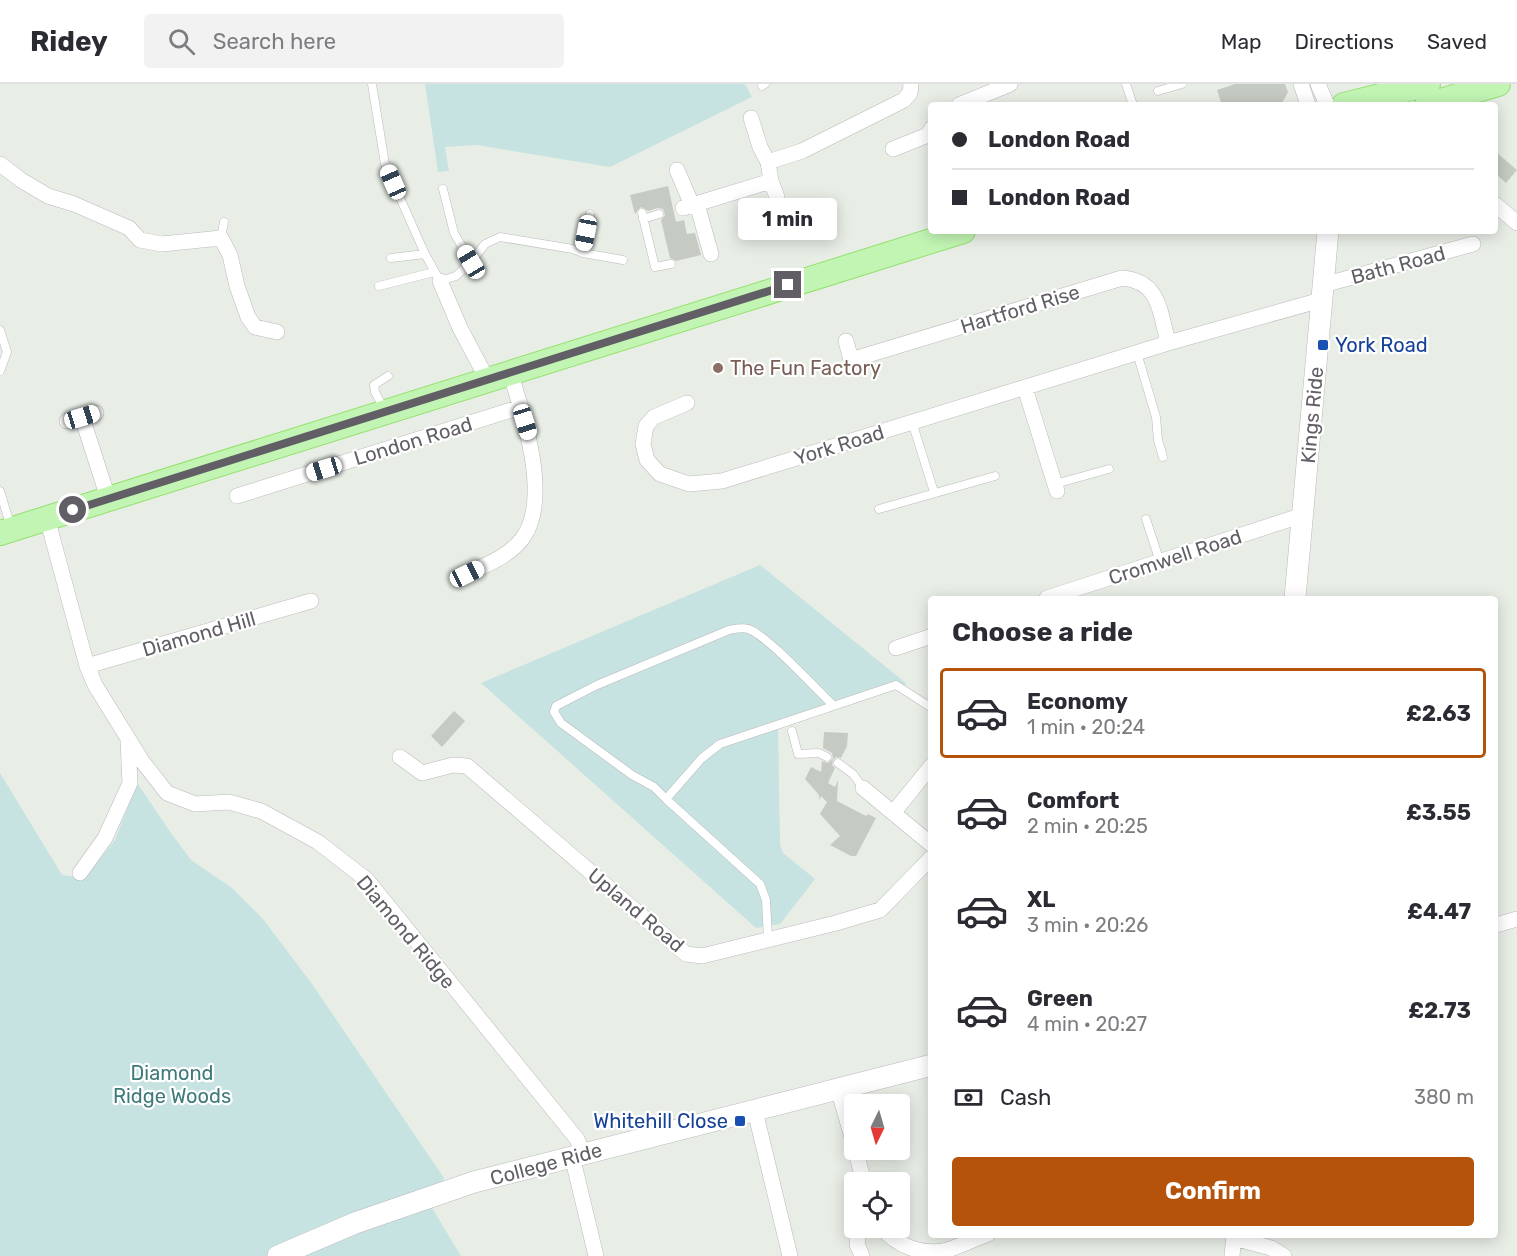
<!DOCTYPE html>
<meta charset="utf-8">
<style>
body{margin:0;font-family:Rubik,sans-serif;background:#f2f2f3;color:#2b2b33;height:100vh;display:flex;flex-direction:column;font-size:22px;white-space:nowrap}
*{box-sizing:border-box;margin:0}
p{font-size:20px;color:#7c7c81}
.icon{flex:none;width:33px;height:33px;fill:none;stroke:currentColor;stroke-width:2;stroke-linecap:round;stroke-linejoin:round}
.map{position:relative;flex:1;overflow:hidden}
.drawer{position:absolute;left:928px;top:512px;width:570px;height:642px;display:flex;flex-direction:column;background:#fff;border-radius:6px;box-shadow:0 3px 15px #0003}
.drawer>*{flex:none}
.top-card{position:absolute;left:928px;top:18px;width:570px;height:132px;border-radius:6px;box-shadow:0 3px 15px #0003;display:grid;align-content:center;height:132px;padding:0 24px;background:#fff}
.needle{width:39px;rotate:185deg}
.tools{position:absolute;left:844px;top:1010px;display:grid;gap:12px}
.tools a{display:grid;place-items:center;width:66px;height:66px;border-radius:6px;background:#fff;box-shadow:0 3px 15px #0003;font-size:30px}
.end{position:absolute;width:27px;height:27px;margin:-14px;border:8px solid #615e65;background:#fff;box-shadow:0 0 0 3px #fff}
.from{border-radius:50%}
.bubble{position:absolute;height:42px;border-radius:6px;background:#fff;box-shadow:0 3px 15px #0003;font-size:20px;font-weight:700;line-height:42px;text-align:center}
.car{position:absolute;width:18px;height:36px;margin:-18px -9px;border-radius:8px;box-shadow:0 0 4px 2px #0007;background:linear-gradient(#fff 24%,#345 0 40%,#fff 0 76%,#345 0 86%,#fff 0)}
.top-card b{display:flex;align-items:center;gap:21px;height:57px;font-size:22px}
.top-card b+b{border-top:2px solid #e1e1e2}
.top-card i{width:15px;height:15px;background:#2b2b33}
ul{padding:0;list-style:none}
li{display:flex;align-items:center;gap:18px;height:90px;margin:0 12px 9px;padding:0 12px;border:3px solid transparent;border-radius:6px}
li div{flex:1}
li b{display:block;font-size:22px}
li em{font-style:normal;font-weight:700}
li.current{border-color:#b45309}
li>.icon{width:54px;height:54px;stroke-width:1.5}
h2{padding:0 24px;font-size:27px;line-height:72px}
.pay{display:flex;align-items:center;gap:15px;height:66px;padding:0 24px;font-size:22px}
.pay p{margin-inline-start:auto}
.cta{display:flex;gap:12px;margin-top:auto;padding:12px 24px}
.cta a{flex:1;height:69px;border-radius:6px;background:#b45309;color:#fff;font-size:24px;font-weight:700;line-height:69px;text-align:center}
header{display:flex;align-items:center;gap:36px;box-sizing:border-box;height:84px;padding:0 30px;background:#fff;border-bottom:2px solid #e1e1e2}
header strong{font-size:28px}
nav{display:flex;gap:33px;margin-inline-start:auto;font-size:21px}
.search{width:420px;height:54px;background:#f2f2f3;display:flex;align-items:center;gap:15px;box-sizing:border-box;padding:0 21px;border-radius:6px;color:#7c7c81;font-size:22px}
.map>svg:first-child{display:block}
.green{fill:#c6e2e1}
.building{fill:#c5cac3}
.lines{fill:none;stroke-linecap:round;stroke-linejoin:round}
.lane-casing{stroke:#bbb8be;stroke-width:9}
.street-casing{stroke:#bbb8be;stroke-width:16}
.secondary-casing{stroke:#bbb7be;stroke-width:22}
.primary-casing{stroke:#94e06e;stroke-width:26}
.lane{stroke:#fff;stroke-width:8}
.street{stroke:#fff;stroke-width:15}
.secondary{stroke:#fff;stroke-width:21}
.primary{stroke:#c2f5b4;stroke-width:24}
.route{stroke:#615e65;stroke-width:8}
.transit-dot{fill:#1a4fb4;stroke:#fff;stroke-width:2}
.education-dot{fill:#8d6e63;stroke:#fff;stroke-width:2}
.labels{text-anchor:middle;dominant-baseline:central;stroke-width:4.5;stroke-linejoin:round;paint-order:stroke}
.street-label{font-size:20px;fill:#615e65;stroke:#fff}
.transit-label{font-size:20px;fill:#164399;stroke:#fff;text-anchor:start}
.education-label{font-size:20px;fill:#785e54;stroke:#fff;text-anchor:start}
.park-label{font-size:20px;fill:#3f7b7a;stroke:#fff}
</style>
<header>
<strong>Ridey</strong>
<div class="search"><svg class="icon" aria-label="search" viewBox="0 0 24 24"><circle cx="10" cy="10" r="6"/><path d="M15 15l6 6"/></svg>Search here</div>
<nav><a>Map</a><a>Directions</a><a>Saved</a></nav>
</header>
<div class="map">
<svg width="1517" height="1172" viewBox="0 0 1517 1172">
<rect width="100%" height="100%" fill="#e8eee6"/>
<path class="green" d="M425,0H745L752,13L610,83L477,61L445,63L449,87L438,88Z
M760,481L907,600L778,644L780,760L783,769L815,795L780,840L756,844L481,599Z
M0,689L62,791L85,794L115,756L137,699L171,749L191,776L232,804L263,835L312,900L444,1094L432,1124L461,1172H0Z"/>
<path class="building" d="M1235,0H1285L1288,8L1281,21H1222L1217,6Z
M1496,68L1517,86L1506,99L1496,90Z
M668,102L676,138L684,136L687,150L695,149L701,171L676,177L670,174L661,136L665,131L663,125L658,124L648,127L641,123L635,130L630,111Z
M454,627L465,637L442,663L431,652Z
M824,648L848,649L847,662L841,674L836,673L833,676L832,681L835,684L828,699L835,703L838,696L837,717L866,732L868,730L876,734L856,772H851L830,761L840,752L820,730L827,718L821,712L819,716V711L805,695L811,683L821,688L822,677L828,679L833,675L832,669L823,664Z"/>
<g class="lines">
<g class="lane-casing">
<path id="lane" d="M372,0L385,80L425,170L440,197L456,192L471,178L485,160L500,153L573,165L583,169L623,176
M1126,0L1133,21
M762,2L765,0
M1158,7L1182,0
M443,105L454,149L471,178
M642,129L655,183L671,180
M643,135L659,130
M221,154L224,138
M583,169L590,130
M391,174L425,170
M379,202L434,188
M0,246L7,268L0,287
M1137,269L1156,333L1158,356L1163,373
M384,325L375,308L374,301L388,292
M912,338L934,408
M1055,400L1109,385
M0,407L11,443
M879,425L995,392
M1146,435L1160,478
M792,647L798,670L819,669L827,673
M838,679L853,690L863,704
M666,715L654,703L632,691L561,639L554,628L556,622L597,601L729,546C735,545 742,543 748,545C765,549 817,606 833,621
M768,855L766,816L760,800L666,715L702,674L720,660L896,601L932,624"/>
</g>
<g class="street-casing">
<path id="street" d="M1301,0L1308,21
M1318,0L1327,21
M959,21L1010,0
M751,34L760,63L768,78L771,97L777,113
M893,65L928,51L932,44
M768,78L802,67L904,16L910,9L911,0
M0,80L21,96L48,112L74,120L129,144L140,156L162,160L221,154L230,171L237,202L248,233L255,243L277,248
M677,86L692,121
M697,120L711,170
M1496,121L1517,139
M683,124L771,97
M440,197L460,244L487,295
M1323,201L1473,160
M846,257L851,276L1122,194C1160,197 1160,228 1168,259
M1025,304L1057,407
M687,319L654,333L646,342L643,360L647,376L660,390L689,400L722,397L1168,259L1321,216
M82,333L108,414
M67,337L96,329
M237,412L521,323
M47,434L87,582L95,601L142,677L167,709L195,720L229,718L261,727L318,758L367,796L577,1055L583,1069
M467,490C487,480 508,473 522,455C552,416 523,330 510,288
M1047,514L1303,431
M896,564L932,552
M87,582L311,517
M400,673L422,689L453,681L467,682L686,870L702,872L836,839L880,826L932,773
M863,704L932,761
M893,729L932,681
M80,789L105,754L130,699L128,657
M1496,841L1517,835
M838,1004L855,1064
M755,1027L790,1172
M855,1065L864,1098
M572,1072L596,1172
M859,1143L857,1160L862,1172
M882,1143C895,1162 924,1172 947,1166C961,1162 974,1155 988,1150
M1234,1154L1271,1164L1284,1172
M1232,1172L1234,1150"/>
</g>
<g class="secondary-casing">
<path id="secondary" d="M1295,514L1328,147
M278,1172L355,1139L474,1098L932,981"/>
</g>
<g class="primary-casing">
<path id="primary" d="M1344,21L1428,0
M1427,21L1498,0
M0,449L963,147"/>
</g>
<use href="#lane" class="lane"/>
<use href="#street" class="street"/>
<use href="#secondary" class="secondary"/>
<use href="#primary" class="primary"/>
</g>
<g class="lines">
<path class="route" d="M73,426L788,201"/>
</g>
<g class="transit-dot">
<rect x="1317" y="255" width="12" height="12" rx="3"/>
<rect x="734" y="1031" width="12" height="12" rx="3"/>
</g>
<circle class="education-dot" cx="718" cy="284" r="6"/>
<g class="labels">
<g class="street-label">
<text transform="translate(1398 181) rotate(-15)">Bath Road</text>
<text transform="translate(1020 225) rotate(-17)">Hartford Rise</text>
<text transform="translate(1312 331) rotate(-85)">Kings Ride</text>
<text transform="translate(413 357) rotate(-17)">London Road</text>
<text transform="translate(839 361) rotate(-17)">York Road</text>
<text transform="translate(1175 473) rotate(-18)">Cromwell Road</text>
<text transform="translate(199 550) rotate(-16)">Diamond Hill</text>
<text transform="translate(636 826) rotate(40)">Upland Road</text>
<text transform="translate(406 848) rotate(50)">Diamond Ridge</text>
<text transform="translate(546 1080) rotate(-15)">College Ride</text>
</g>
<g class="transit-label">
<text x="1335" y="261">York Road</text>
<text x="728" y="1037" text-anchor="end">Whitehill Close</text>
</g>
<g class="education-label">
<text x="730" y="284">The Fun Factory</text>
</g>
<g class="park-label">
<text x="172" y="989">Diamond<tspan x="172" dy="23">Ridge Woods</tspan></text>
</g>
</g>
</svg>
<div class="tools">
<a><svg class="needle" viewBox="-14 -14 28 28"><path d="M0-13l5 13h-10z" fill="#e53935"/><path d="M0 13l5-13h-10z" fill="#7c7c81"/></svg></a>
<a><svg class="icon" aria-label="locate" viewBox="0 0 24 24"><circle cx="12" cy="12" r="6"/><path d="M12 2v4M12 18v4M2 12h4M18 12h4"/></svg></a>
</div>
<i class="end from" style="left:73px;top:426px"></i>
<i class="end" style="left:788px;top:201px"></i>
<div class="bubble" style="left:738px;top:114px;width:99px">1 min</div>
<i class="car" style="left:393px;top:98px;rotate:336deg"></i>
<i class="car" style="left:586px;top:149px;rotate:191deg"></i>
<i class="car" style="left:471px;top:178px;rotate:329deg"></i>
<i class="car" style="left:82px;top:333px;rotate:73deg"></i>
<i class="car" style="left:525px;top:338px;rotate:163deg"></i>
<i class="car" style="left:324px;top:385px;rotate:253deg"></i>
<i class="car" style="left:467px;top:490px;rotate:64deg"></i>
<div class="top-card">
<b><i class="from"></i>London Road</b>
<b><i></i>London Road</b>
</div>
<section class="drawer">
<h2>Choose a ride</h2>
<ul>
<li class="current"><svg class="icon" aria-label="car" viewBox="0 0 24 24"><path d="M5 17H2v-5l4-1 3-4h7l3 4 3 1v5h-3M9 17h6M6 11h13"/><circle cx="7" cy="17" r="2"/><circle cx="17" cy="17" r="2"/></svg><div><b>Economy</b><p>1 min · 20:24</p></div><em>£2.63</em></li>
<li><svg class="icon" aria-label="car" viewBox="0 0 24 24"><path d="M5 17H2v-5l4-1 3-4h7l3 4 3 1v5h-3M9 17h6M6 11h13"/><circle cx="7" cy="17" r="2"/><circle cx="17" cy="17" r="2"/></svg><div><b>Comfort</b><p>2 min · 20:25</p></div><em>£3.55</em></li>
<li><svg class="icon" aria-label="car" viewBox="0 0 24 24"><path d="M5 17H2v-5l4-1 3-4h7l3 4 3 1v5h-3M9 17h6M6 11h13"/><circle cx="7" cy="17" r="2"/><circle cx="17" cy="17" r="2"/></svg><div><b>XL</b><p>3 min · 20:26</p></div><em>£4.47</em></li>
<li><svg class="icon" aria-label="car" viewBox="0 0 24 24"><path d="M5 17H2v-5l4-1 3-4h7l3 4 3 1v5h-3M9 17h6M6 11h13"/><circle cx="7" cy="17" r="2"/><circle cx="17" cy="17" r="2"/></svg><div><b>Green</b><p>4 min · 20:27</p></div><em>£2.73</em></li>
</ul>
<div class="pay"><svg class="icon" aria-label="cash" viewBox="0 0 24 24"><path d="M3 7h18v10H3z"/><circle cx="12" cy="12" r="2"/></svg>Cash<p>380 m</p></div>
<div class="cta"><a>Confirm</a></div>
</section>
</div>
